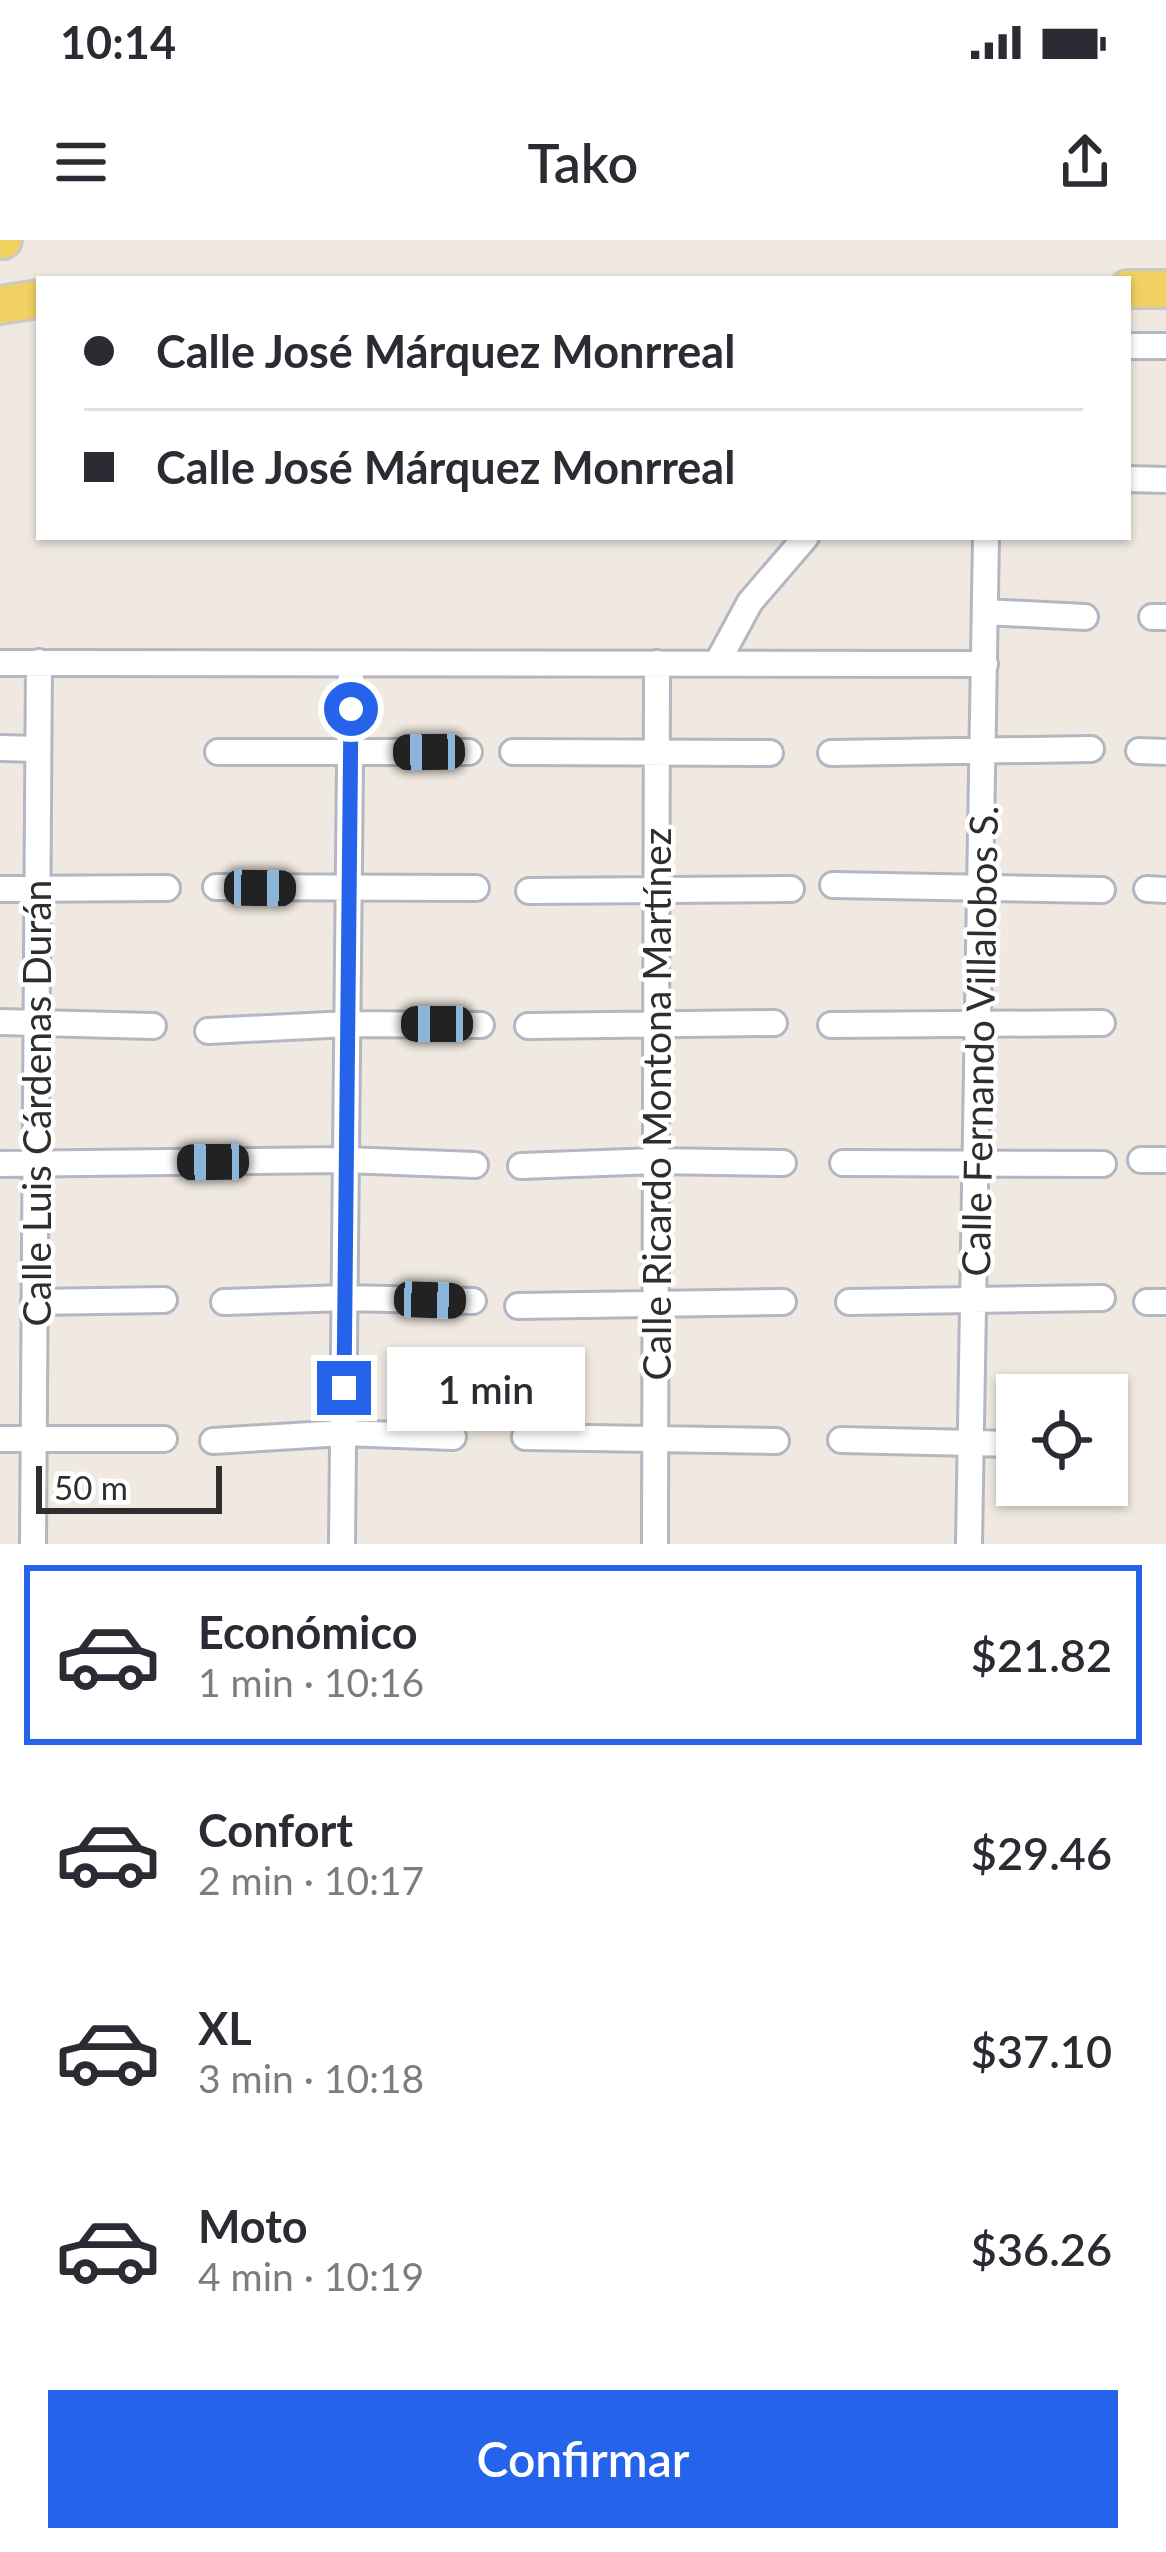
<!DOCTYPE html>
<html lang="es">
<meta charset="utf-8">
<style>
body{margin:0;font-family:Lato,sans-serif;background:#f7f7f7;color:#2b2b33;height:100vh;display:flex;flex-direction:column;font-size:45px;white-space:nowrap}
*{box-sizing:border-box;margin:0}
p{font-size:39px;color:#7c7c81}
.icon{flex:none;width:66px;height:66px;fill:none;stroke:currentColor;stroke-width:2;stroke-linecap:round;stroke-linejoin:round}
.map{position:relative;height:1304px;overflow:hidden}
.drawer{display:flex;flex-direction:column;background:#fff;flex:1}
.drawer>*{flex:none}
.top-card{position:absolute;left:36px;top:36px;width:1095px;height:264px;border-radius:0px;box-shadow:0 3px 9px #0004;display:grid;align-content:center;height:264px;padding:0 48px;background:#fff}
.fabs{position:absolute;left:996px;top:1134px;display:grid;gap:24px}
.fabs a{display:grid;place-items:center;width:132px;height:132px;border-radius:0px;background:#fff;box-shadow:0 3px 9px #0004;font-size:60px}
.scale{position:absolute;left:36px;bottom:30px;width:186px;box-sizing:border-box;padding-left:12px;border:6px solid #2e2e2e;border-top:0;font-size:33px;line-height:42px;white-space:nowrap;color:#2e2e2e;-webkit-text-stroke:9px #fff;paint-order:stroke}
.end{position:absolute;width:54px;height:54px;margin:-27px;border:15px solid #2563eb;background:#fff;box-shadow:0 0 0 6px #fff}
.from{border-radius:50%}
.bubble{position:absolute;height:84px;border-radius:0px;background:#fff;box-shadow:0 3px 9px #0004;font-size:39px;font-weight:600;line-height:84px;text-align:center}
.car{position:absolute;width:36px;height:72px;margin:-36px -18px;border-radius:15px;box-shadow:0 0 9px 3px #0007;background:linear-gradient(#222 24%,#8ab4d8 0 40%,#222 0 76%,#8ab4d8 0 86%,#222 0)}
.top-card b{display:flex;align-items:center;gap:42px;height:114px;font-size:45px}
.top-card b+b{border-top:3px solid #e1e1e2}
.top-card i{width:30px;height:30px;background:#2b2b33}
ul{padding:21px 0 0;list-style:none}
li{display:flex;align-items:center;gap:36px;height:180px;margin:0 24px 18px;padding:0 24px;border:6px solid transparent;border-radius:0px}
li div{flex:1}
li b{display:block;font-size:45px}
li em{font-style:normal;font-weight:600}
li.selected{border-color:#2563eb}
li>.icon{width:108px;height:108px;stroke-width:1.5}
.action{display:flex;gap:24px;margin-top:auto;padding:24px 48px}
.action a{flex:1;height:138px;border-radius:0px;background:#2563eb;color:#fff;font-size:48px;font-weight:600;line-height:138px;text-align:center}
.status{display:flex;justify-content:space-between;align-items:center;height:84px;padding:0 60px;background:#fff;direction:ltr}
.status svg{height:33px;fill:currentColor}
header{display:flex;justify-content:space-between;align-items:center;height:156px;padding:0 48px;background:#fff;font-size:54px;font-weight:600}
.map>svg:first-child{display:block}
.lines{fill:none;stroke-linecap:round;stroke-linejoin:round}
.minor-casing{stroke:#b4b7c1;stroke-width:30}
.primary-casing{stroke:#c9c9c9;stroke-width:42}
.minor{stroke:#fff;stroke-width:24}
.primary{stroke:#f2d163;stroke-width:36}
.route{stroke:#2563eb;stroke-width:15}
.labels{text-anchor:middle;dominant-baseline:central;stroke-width:9;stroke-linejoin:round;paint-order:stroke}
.street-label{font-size:39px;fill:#2e2e2e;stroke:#fff}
</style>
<div class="status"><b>10:14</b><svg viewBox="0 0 49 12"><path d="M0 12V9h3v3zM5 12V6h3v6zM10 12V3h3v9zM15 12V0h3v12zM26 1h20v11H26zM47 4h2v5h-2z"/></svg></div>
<header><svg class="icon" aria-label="menu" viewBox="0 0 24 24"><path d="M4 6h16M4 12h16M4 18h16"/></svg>Tako<svg class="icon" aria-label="share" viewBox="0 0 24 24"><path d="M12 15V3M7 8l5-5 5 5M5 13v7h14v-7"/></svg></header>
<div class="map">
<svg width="1166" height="1304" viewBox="0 0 1166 1304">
<rect width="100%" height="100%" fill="#efe9e1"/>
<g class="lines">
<g class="minor-casing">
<path id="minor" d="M1128,106H1166
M1128,239L1166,240
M985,372L1085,377
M1152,377H1166
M0,423L985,424
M717,423L750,362L806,297
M0,508L38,509
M1139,511L1166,512
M218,512H469
M513,512L770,513
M831,513L1091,509
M833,645L1102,650
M216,647L476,648
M0,649L167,648
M1147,649L1166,650
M529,651L791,649
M0,782L153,786
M831,785L1102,783
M528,786L774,783
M208,791L348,784L481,785
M1141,920H1166
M843,923L1103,924
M0,924L346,920L475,925
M521,926L656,921L783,923
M34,1062L164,1060
M224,1062L345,1058L473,1061
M849,1062L1102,1058
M1147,1062H1166
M518,1066L783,1062
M525,1197L776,1201
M0,1199H164
M841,1200L1017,1204
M213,1201L343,1193L453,1197
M33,1304L39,422
M342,1304L351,425
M655,1304L657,423
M969,1304L986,297"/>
</g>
<g class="primary-casing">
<path id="primary" d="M0,0H3
M1128,49H1166
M0,65L39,59"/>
</g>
<use href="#minor" class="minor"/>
<use href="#primary" class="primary"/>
</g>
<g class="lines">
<path class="route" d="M344,1148L351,469"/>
</g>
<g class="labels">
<g class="street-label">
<text transform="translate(979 801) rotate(-89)">Calle Fernando Villalobos S.</text>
<text transform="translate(36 863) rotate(-90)">Calle Luis Cárdenas Durán</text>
<text transform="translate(656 864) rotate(-90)">Calle Ricardo Montona Martínez</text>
</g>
</g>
</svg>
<div class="fabs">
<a><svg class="icon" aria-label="locate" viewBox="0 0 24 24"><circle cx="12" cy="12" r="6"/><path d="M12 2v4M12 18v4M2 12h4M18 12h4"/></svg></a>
</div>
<div class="scale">50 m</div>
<i class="end from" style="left:351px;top:469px"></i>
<i class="end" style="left:344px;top:1148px"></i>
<div class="bubble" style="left:387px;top:1107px;width:198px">1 min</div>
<i class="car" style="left:429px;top:512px;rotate:269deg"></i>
<i class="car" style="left:260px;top:648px;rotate:91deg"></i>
<i class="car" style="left:437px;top:784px;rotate:270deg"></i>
<i class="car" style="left:213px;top:922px;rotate:269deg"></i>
<i class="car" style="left:430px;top:1060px;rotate:92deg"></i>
<div class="top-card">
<b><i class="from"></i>Calle José Márquez Monrreal</b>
<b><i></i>Calle José Márquez Monrreal</b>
</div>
</div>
<section class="drawer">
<ul>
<li class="selected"><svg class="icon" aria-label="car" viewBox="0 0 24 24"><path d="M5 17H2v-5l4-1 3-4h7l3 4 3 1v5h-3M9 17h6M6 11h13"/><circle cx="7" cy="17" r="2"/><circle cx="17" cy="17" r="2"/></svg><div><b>Económico</b><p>1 min · 10:16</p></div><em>$21.82</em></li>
<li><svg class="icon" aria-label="car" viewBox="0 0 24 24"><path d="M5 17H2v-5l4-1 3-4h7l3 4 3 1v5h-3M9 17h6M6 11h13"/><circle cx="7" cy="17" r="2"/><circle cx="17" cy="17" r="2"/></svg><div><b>Confort</b><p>2 min · 10:17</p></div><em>$29.46</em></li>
<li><svg class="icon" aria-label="car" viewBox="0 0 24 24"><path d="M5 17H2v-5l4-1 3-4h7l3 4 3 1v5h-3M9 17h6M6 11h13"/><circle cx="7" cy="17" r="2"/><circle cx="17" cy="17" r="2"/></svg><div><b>XL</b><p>3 min · 10:18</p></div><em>$37.10</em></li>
<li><svg class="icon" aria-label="car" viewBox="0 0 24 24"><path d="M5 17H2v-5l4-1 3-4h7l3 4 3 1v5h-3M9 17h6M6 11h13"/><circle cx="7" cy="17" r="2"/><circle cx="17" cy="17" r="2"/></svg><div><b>Moto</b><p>4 min · 10:19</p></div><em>$36.26</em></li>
</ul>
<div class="action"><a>Confirmar</a></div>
</section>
